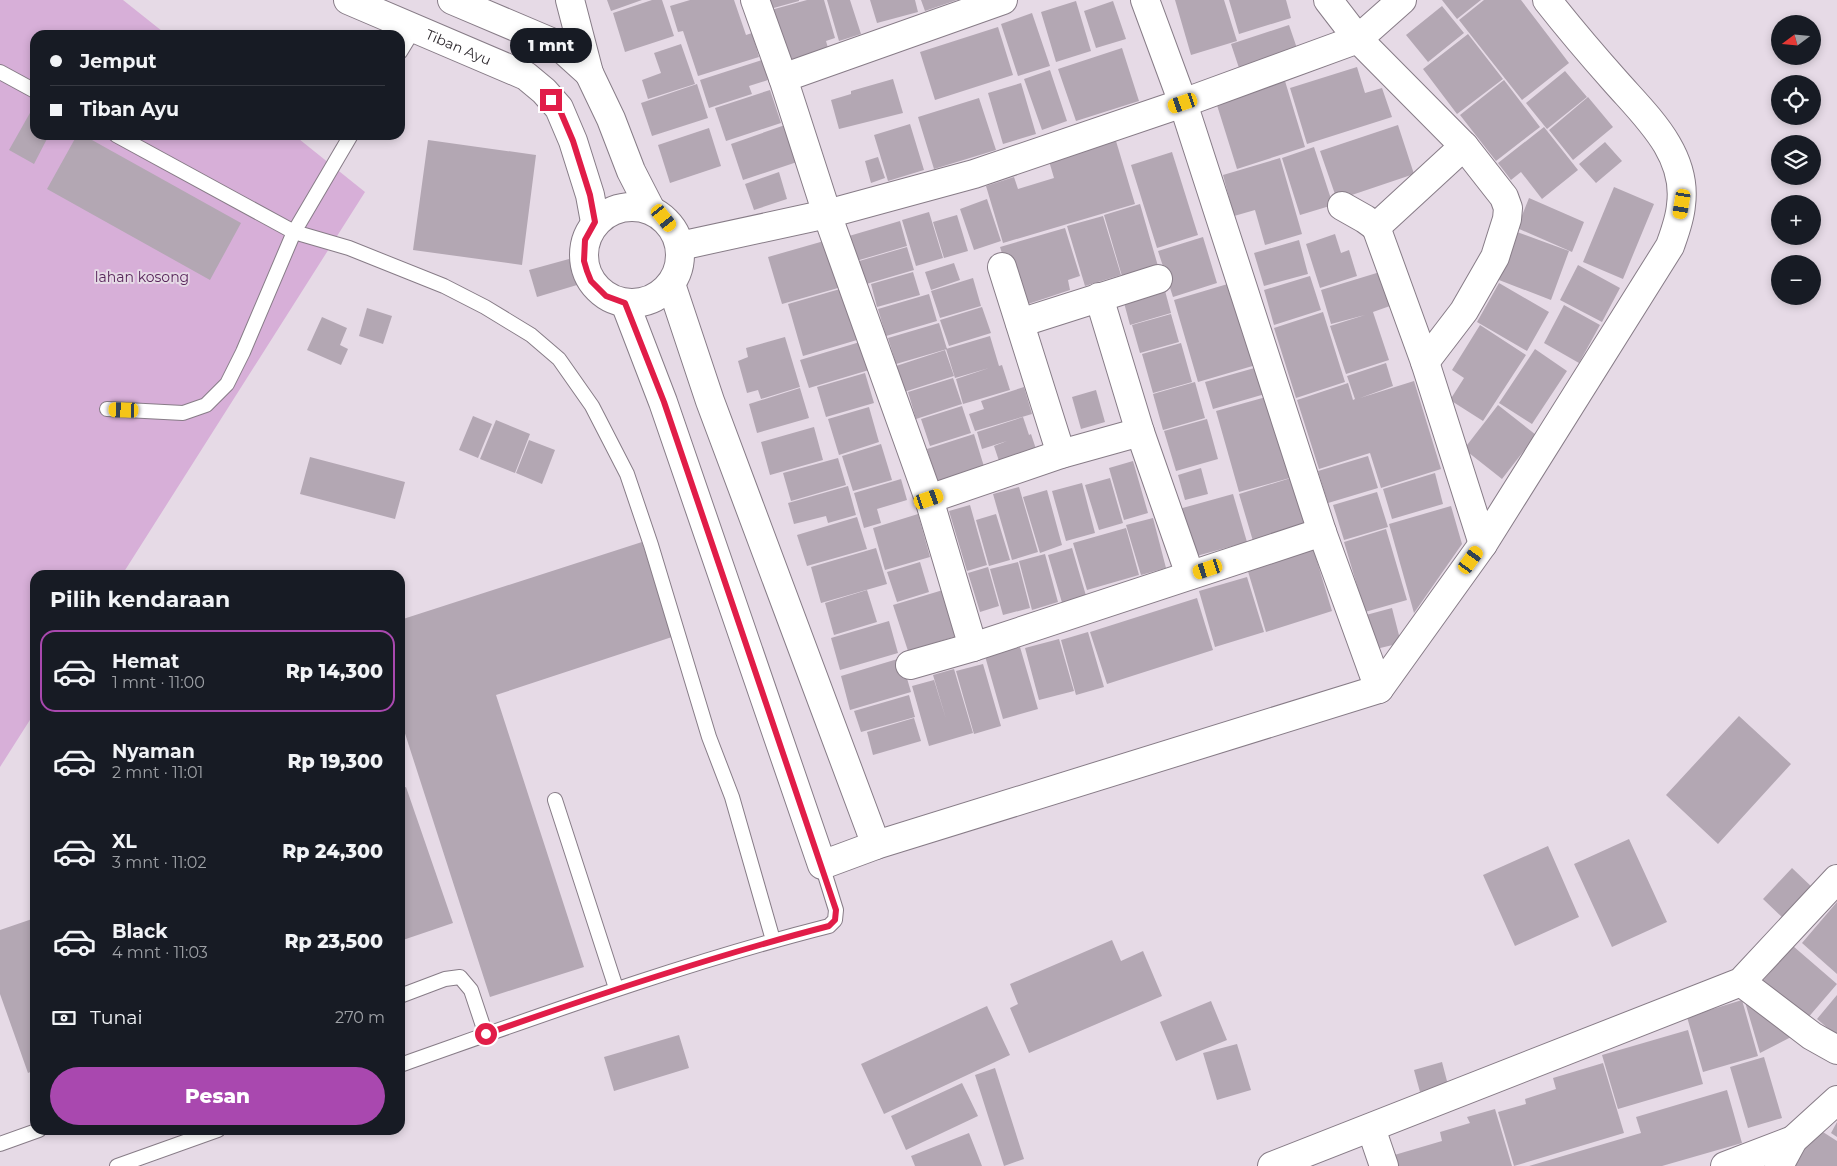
<!DOCTYPE html>
<html lang="id">
<meta charset="utf-8">
<style>
body{margin:0;font-family:Montserrat,sans-serif;background:#242831;color:#f1f3f6;height:100vh;display:flex;flex-direction:column;font-size:19px;white-space:nowrap}
*{box-sizing:border-box;margin:0}
p{font-size:16px;color:#9ea1a6}
.icon{flex:none;width:28px;height:28px;fill:none;stroke:currentColor;stroke-width:2;stroke-linecap:round;stroke-linejoin:round}
.map{position:relative;flex:1;overflow:hidden}
.details{position:absolute;left:30px;top:570px;width:375px;height:565px;display:flex;flex-direction:column;background:#171b24;border-radius:15px;box-shadow:0 2px 8px #0003}
.details>*{flex:none}
.banner{position:absolute;left:30px;top:30px;width:375px;height:110px;border-radius:15px;box-shadow:0 2px 8px #0003;display:grid;align-content:center;height:110px;padding:0 20px;background:#171b24}
.needle{width:32px;rotate:254deg}
.fabs{position:absolute;left:1771px;top:15px;display:grid;gap:10px}
.fabs a{display:grid;place-items:center;width:50px;height:50px;border-radius:50%;background:#171b24;box-shadow:0 2px 8px #0003;font-size:25px}
.end{position:absolute;width:22px;height:22px;margin:-11px;border:6px solid #e11d48;background:#fff;box-shadow:0 0 0 2px #fff}
.from{border-radius:50%}
.bubble{position:absolute;height:35px;border-radius:18px;background:#171b24;box-shadow:0 2px 8px #0003;font-size:16px;font-weight:800;line-height:35px;text-align:center}
.car{position:absolute;width:15px;height:30px;margin:-15px -8px;border-radius:6px;box-shadow:0 0 4px 1px #0007;background:linear-gradient(#f5c518 24%,#345 0 40%,#f5c518 0 76%,#345 0 86%,#f5c518 0)}
.banner b{display:flex;align-items:center;gap:18px;height:48px;font-size:19px}
.banner b+b{border-top:1px solid #363941}
.banner i{width:12px;height:12px;background:#f1f3f6}
ul{padding:0;list-style:none}
li{display:flex;align-items:center;gap:15px;height:82px;margin:0 10px 8px;padding:0 10px;border:2px solid transparent;border-radius:15px}
li div{flex:1}
li b{display:block;font-size:19px}
li em{font-style:normal;font-weight:800}
li.current{border-color:#a948af}
li>.icon{width:45px;height:45px;stroke-width:1.5}
h2{padding:0 20px;font-size:22px;line-height:60px}
.pay{display:flex;align-items:center;gap:12px;height:55px;padding:0 20px;font-size:19px}
.pay p{margin-inline-start:auto}
.primary-button{display:flex;gap:10px;margin-top:auto;padding:10px 20px}
.primary-button a{flex:1;height:58px;border-radius:30px;background:#a948af;color:#fff;font-size:20px;font-weight:800;line-height:58px;text-align:center}
.map>svg:first-child{display:block}
.green{fill:#d7afd8}
.building{fill:#b3a7b3}
.lines{fill:none;stroke-linecap:round;stroke-linejoin:round}
.service-casing{stroke:#877c87;stroke-width:16}
.minor-casing{stroke:#877c87;stroke-width:30}
.service{stroke:#fff;stroke-width:14}
.minor{stroke:#fff;stroke-width:28}
.route{stroke:#e11d48;stroke-width:6}
.labels{text-anchor:middle;dominant-baseline:central;stroke-width:4;stroke-linejoin:round;paint-order:stroke}
.street-label{font-size:14px;fill:#2f2a2f;stroke:#e6dae6}
.park-label{font-size:14px;fill:#58265b;stroke:#e6dae6}
</style>
<div class="map">
<svg width="1837" height="1166" viewBox="0 0 1837 1166">
<rect width="100%" height="100%" fill="#e6dae6"/>
<path class="green" d="M0,0H123L167,35H35V135H294L365,192L122,575H35V712L0,767Z"/>
<path class="building" d="M607,0H642L611,11Z
M652,0H662L674,36L625,52L613,13Z
M690,0H734L746,35L752,33L759,57L698,76L683,31L678,32L670,6Z
M768,0H799V1L770,9Z
M807,0H824L835,38L826,41L830,55L787,67L771,10Z
M827,0H850L861,34L839,41Z
M870,0H915L918,12L877,23Z
M921,0H957L925,11Z
M1175,0H1224L1237,41L1191,55Z
M1229,0H1286L1291,18L1239,34Z
M1442,0H1481L1457,19Z
M1484,0H1521L1569,63L1522,100L1459,20Z
M1076,1L1091,51L1056,62L1041,12Z
M1113,1L1126,39L1096,48L1084,11Z
M1442,6L1464,33L1428,62L1406,35Z
M1032,13L1050,66L1018,76L1001,24Z
M1289,25L1300,57L1242,77L1231,44Z
M998,27L1013,75L935,100L920,52Z
M1468,34L1503,79L1457,114L1423,69Z
M681,44L695,84L648,99L642,80L661,73L654,53Z
M1122,48L1139,101L1076,121L1058,69Z
M762,60L768,80L749,86L752,94L709,108L700,80Z
M1357,67L1365,93L1382,88L1392,117L1307,144L1290,88Z
M1050,70L1067,121L1042,130L1024,79Z
M1565,71L1587,97L1547,129L1526,103Z
M893,79L903,113L839,129L831,100L851,94V91Z
M1504,80L1540,127L1496,161L1460,115Z
M1285,81L1305,147L1237,169L1216,102Z
M1021,83L1036,134L1003,144L988,93Z
M697,84L708,118L652,136L641,103Z
M770,90L781,123L726,141L715,108Z
M1588,97L1613,127L1573,160L1549,130Z
M979,98L996,150L934,169L918,117Z
M35,104V135H49L34,164L9,150Z
M910,124L924,170L888,181L874,135Z
M785,125L797,162L743,180L731,144Z
M1398,125L1414,174L1337,200L1320,151Z
M1544,127L1578,170L1542,199L1521,172L1511,180L1498,163Z
M709,128L721,166L670,183L658,145Z
M77,135H83L241,223L210,280L47,189Z
M428,140L536,155L522,265L413,250Z
M1116,141L1135,204L1003,243L986,186L1014,177L1018,189L1054,178L1049,161Z
M1605,142L1622,161L1596,183L1579,164Z
M1314,147L1333,205L1300,215L1282,158Z
M1172,152L1198,235L1157,248L1131,165Z
M878,157L885,178L871,183L865,161Z
M1280,158L1302,234L1265,245L1255,210L1234,216L1223,175Z
M779,172L787,199L754,210L745,184Z
M1614,187L1654,204L1623,279L1583,262Z
M1529,198L1584,222L1572,252L1517,228Z
M987,199L1001,241L974,250L960,209Z
M1140,204L1160,273L1124,283L1104,215Z
M929,212L943,258L916,266L902,220Z
M957,215L968,251L944,258L933,222Z
M1103,216L1121,275L1085,286L1067,226Z
M900,221L907,246L856,261L849,236Z
M1065,228L1080,276L1068,280L1070,290L1019,307L1000,247Z
M1517,232L1569,251L1551,300L1499,280Z
M1335,234L1341,253L1349,250L1357,276L1320,288L1306,244Z
M1203,237L1217,283L1173,297L1158,251Z
M1299,240L1308,274L1264,286L1254,253Z
M824,241L838,288L782,304L768,257Z
M907,247L914,270L863,285L856,262Z
M569,259L577,285L537,297L529,270Z
M954,263L960,280L931,290L925,272Z
M1578,265L1620,288L1602,322L1560,300Z
M913,272L920,295L877,307L871,284Z
M1380,272L1390,306L1373,312L1389,360L1346,374L1330,326L1365,315L1331,324L1321,290Z
M1310,276L1321,310L1274,325L1264,290Z
M973,278L981,306L940,318L931,291Z
M1231,283L1256,365L1198,382L1174,300Z
M1499,283L1549,312L1527,351L1477,322Z
M1164,287L1171,313L1130,325L1123,299Z
M840,289L857,340L803,356L788,304Z
M929,294L937,321L886,336L878,309Z
M1564,305L1600,325L1579,363L1544,343Z
M982,307L991,333L949,346L940,320Z
M367,308L392,316L383,344L359,336Z
M1323,312L1345,382L1296,398L1274,328Z
M1171,314L1179,342L1140,353L1132,325Z
M322,317L347,328L340,345L348,349L341,365L307,350Z
M939,323L947,349L896,364L888,338Z
M1480,325L1526,355L1483,421L1450,400L1464,378L1452,370Z
M990,336L999,366L1002,365L1010,390L963,404L956,379L989,368L955,378L946,349Z
M785,337L800,387L761,399L758,390L747,393L738,361L748,357L746,348Z
M860,342L869,370L809,388L800,360Z
M1181,343L1192,382L1153,393L1142,354Z
M1535,349L1567,371L1532,424L1499,403Z
M945,350L954,376L904,392L896,366Z
M1386,363L1393,386L1360,398L1414,381L1441,469L1381,488L1370,453L1319,469L1297,400L1348,383L1353,400L1355,399L1347,376Z
M1258,367L1265,394L1213,409L1205,382Z
M865,373L874,403L826,417L817,387Z
M953,378L962,404L916,419L908,392Z
M1195,382L1205,418L1163,430L1153,394Z
M1024,387L1032,414L975,431L969,414L984,409L981,401Z
M800,388L809,418L757,433L749,404Z
M1096,390L1105,422L1081,429L1072,397Z
M1266,397L1290,478L1239,492L1216,411Z
M1498,405L1536,435L1502,479L1464,449Z
M962,406L971,433L930,446L921,419Z
M869,407L879,442L839,455L828,419Z
M473,416L492,424L478,458L459,450Z
M1023,417L1029,435L1031,434L1037,452L1000,464L994,446L1007,441L982,449L977,432Z
M1207,419L1218,459L1176,471L1164,431Z
M496,420L530,434L515,473L480,459Z
M814,427L823,460L770,475L761,442Z
M974,434L986,473L939,488L927,449Z
M529,440L555,450L542,484L516,473Z
M881,444L892,480L853,491L842,456Z
M1368,456L1378,488L1328,503L1318,471Z
M310,457L405,482L395,519L300,494Z
M838,458L846,485L791,501L783,473Z
M1133,461L1148,513L1124,520L1109,468Z
M1201,468L1208,494L1185,500L1178,475Z
M1435,473L1443,504L1392,519L1383,489Z
M1294,477L1308,525L1253,541L1239,494Z
M1110,478L1123,523L1099,530L1085,485Z
M901,479L907,500L877,509L881,523L864,528L854,493Z
M1082,483L1095,533L1066,541L1052,491Z
M848,486L856,515L828,523L826,516L794,524L788,503Z
M1019,487L1038,552L1012,560L993,494Z
M1047,490L1062,545L1040,553L1023,497Z
M1377,492L1388,527L1344,540L1333,505Z
M1233,494L1247,542L1193,557L1179,509Z
M970,505L987,565L967,571L949,511Z
M1451,506L1462,544L1414,613L1389,524Z
M918,514L930,557L885,570L873,528Z
M996,514L1010,560L989,566L976,520Z
M857,517L867,549L807,566L797,535Z
M1153,518L1166,568L1141,575L1126,525Z
M1126,528L1139,575L1087,590L1073,543Z
M1386,529L1407,600L1365,612L1344,542Z
M642,542L672,637L496,695L584,967L490,997L400,718V620Z
M876,548L887,584L821,603L811,567Z
M1072,548L1087,599L1063,606L1048,555Z
M1313,548L1332,611L1266,632L1247,568Z
M1045,554L1058,602L1032,610L1019,561Z
M920,562L929,592L897,602L887,572Z
M1018,562L1030,608L1003,615L990,569Z
M988,567L999,606L980,612L968,573Z
M1247,577L1264,632L1215,647L1199,591Z
M867,590L877,622L834,635L825,603Z
M943,590L957,636L908,651L893,605Z
M1197,598L1213,650L1107,684L1090,632Z
M1392,608L1401,643L1376,649L1366,615Z
M889,621L898,653L840,670L831,638Z
M1088,632L1104,687L1076,695L1061,640Z
M1059,639L1074,691L1039,700L1025,648Z
M1020,647L1038,709L1003,719L985,656Z
M901,658L911,692L850,710L841,676Z
M983,664L1001,726L974,734L956,671Z
M954,669L973,733L929,746L912,686L934,680L946,719L933,675Z
M909,695L915,717L861,732L854,711Z
M1739,716L1791,764L1718,844L1666,795Z
M914,718L921,741L873,755L867,732Z
M406,787L453,923L400,941V789Z
M1629,839L1667,922L1612,947L1574,864Z
M1548,846L1579,917L1515,946L1483,875Z
M1792,868L1814,889L1785,920L1763,899Z
M1837,902V974L1802,943Z
M35,918V1070L28,1073L0,994V930Z
M1112,940L1121,961L1143,951L1162,996L1029,1053L1010,1008L1018,1004L1010,984Z
M1793,946L1837,984L1806,1020L1762,982Z
M1837,995V1036L1817,1019Z
M1758,999L1793,1036L1760,1053L1745,1002Z
M1742,1000L1758,1056L1703,1072L1687,1017Z
M1211,1001L1227,1040L1176,1061L1160,1022Z
M987,1006L1010,1055L884,1114L861,1064Z
M1688,1030L1703,1084L1618,1109L1602,1055Z
M679,1035L689,1068L614,1091L604,1057Z
M1237,1044L1251,1090L1217,1100L1203,1053Z
M1764,1057L1782,1118L1748,1128L1730,1067Z
M1442,1062L1448,1085L1420,1092L1414,1070Z
M1603,1063L1624,1133L1514,1166L1498,1112L1526,1104L1525,1099L1556,1089L1553,1078Z
M995,1068L1024,1159L1004,1166L975,1075Z
M962,1083L978,1116L906,1150L891,1116Z
M1727,1090L1742,1143L1662,1166H1529L1641,1133L1636,1117Z
M1495,1109L1512,1166H1394L1391,1156L1442,1141L1440,1132L1470,1123L1467,1117Z
M1837,1122V1137L1831,1133Z
M1812,1125L1837,1141V1166H1787Z
M969,1133L982,1166H915L911,1156Z"/>
<g class="lines">
<g class="service-casing">
<path id="service" d="M400,52L414,29
M0,72L35,91
M116,135L294,232L349,248L444,286L485,307L531,335L559,359L592,406L627,474L651,545L709,737L732,797L773,940
M107,409L183,413L206,405L227,384L243,352L294,232L351,135
M555,800L616,988
M400,996L445,979L460,977L471,990L486,1035
M400,1065C542,1015 683,963 829,926L835,920L836,910L822,865
M0,1144L39,1130
M117,1166L218,1130"/>
</g>
<g class="minor-casing">
<g id="minor">
<path id="s1" d="M348,0L526,76L544,91L559,108L573,141L590,195L595,222"/>
<path d="M452,0L558,45L589,73"/>
<path d="M570,0L589,73L611,119L631,171L651,210"/>
<path d="M755,0L783,78L827,214L929,499L973,647"/>
<path d="M1145,0L1183,103L1322,532L1379,689"/>
<path d="M1328,0L1358,39L1464,146L1504,197L1508,208L1507,219L1495,257L1464,311L1425,362"/>
<path d="M783,78L1003,0"/>
<path d="M1342,206L1365,219L1376,227L1464,146"/>
<circle cx="632" cy="255" r="48"/>
<path d="M1376,227L1425,362L1483,544"/>
<path d="M680,246L827,214L974,174L1183,103L1358,39L1402,0"/>
<path d="M1002,267L1061,454"/>
<path d="M671,284L710,401L876,845"/>
<path d="M1099,297L1140,432L1190,575"/>
<path d="M625,303L663,402L822,865L876,845L1379,689L1483,544L1670,246C1675,232 1680,219 1681,205C1688,154 1646,116 1616,82C1592,55 1569,28 1547,0"/>
<path d="M1020,323L1158,279"/>
<path d="M929,499L1061,454L1140,432"/>
<path d="M910,665L973,647L1322,532"/>
<path d="M1741,982L1812,1036L1837,1050"/>
<path d="M1371,1128L1384,1166"/>
<path d="M1272,1166L1741,982L1837,879"/>
<path d="M1725,1166L1793,1140"/>
<path d="M1779,1166L1793,1140L1837,1100"/>
</g>
</g>
<use href="#service" class="service"/>
<use href="#minor" class="minor"/>
</g>
<g class="lines">
<path class="route" d="M486,1034C599,994 713,956 829,926L835,920L836,910L664,402L625,303L606,296L591,281L587,271L584,261L585,240L595,222L590,195L573,141L559,108L551,100"/>
</g>
<g class="labels">
<g class="street-label">
<text stroke="none"><textPath href="#s1" startOffset="120">Tiban Ayu</textPath></text>
</g>
<g class="park-label">
<text x="142" y="277">lahan kosong</text>
</g>
</g>
</svg>
<div class="fabs">
<a><svg class="needle" viewBox="-14 -14 28 28"><path d="M0-13l5 13h-10z" fill="#e53935"/><path d="M0 13l5-13h-10z" fill="#9ea1a6"/></svg></a>
<a><svg class="icon" aria-label="locate" viewBox="0 0 24 24"><circle cx="12" cy="12" r="6"/><path d="M12 2v4M12 18v4M2 12h4M18 12h4"/></svg></a>
<a><svg class="icon" aria-label="layers" viewBox="0 0 24 24"><path d="M12 4l9 5-9 5-9-5zM3 14l9 5 9-5"/></svg></a>
<a>+</a>
<a>−</a>
</div>
<i class="end from" style="left:486px;top:1034px"></i>
<i class="end" style="left:551px;top:100px"></i>
<div class="bubble" style="left:510px;top:28px;width:82px">1 mnt</div>
<i class="car" style="left:1183px;top:103px;rotate:251deg"></i>
<i class="car" style="left:1682px;top:204px;rotate:190deg"></i>
<i class="car" style="left:664px;top:218px;rotate:141deg"></i>
<i class="car" style="left:124px;top:410px;rotate:272deg"></i>
<i class="car" style="left:929px;top:499px;rotate:71deg"></i>
<i class="car" style="left:1471px;top:560px;rotate:36deg"></i>
<i class="car" style="left:1208px;top:569px;rotate:252deg"></i>
<div class="banner">
<b><i class="from"></i>Jemput</b>
<b><i></i>Tiban Ayu</b>
</div>
<section class="details">
<h2>Pilih kendaraan</h2>
<ul>
<li class="current"><svg class="icon" aria-label="car" viewBox="0 0 24 24"><path d="M5 17H2v-5l4-1 3-4h7l3 4 3 1v5h-3M9 17h6M6 11h13"/><circle cx="7" cy="17" r="2"/><circle cx="17" cy="17" r="2"/></svg><div><b>Hemat</b><p>1 mnt · 11:00</p></div><em>Rp 14,300</em></li>
<li><svg class="icon" aria-label="car" viewBox="0 0 24 24"><path d="M5 17H2v-5l4-1 3-4h7l3 4 3 1v5h-3M9 17h6M6 11h13"/><circle cx="7" cy="17" r="2"/><circle cx="17" cy="17" r="2"/></svg><div><b>Nyaman</b><p>2 mnt · 11:01</p></div><em>Rp 19,300</em></li>
<li><svg class="icon" aria-label="car" viewBox="0 0 24 24"><path d="M5 17H2v-5l4-1 3-4h7l3 4 3 1v5h-3M9 17h6M6 11h13"/><circle cx="7" cy="17" r="2"/><circle cx="17" cy="17" r="2"/></svg><div><b>XL</b><p>3 mnt · 11:02</p></div><em>Rp 24,300</em></li>
<li><svg class="icon" aria-label="car" viewBox="0 0 24 24"><path d="M5 17H2v-5l4-1 3-4h7l3 4 3 1v5h-3M9 17h6M6 11h13"/><circle cx="7" cy="17" r="2"/><circle cx="17" cy="17" r="2"/></svg><div><b>Black</b><p>4 mnt · 11:03</p></div><em>Rp 23,500</em></li>
</ul>
<div class="pay"><svg class="icon" aria-label="cash" viewBox="0 0 24 24"><path d="M3 7h18v10H3z"/><circle cx="12" cy="12" r="2"/></svg>Tunai<p>270 m</p></div>
<div class="primary-button"><a>Pesan</a></div>
</section>
</div>
